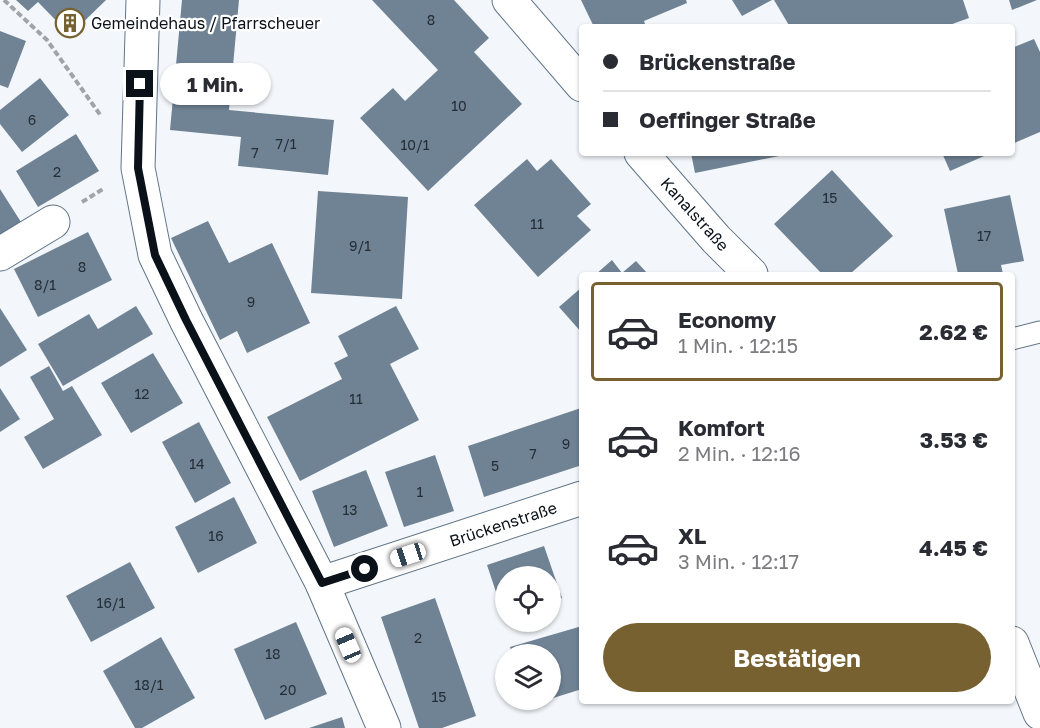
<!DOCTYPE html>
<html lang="de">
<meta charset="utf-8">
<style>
body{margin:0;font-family:"Golos Text",sans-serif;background:#f7f7f7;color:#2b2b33;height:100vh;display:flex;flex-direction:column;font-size:22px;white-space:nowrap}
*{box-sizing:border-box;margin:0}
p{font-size:20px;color:#7c7c81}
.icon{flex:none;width:33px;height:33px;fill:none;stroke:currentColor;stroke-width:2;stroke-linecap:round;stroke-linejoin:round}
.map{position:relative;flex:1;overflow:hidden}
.details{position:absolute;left:579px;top:272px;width:436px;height:432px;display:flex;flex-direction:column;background:#fff;border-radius:6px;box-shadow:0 2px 4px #0004}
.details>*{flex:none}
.hud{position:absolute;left:579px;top:24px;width:436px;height:132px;border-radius:6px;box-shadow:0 2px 4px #0004;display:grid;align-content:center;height:132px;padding:0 24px;background:#fff}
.tools{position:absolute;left:495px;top:566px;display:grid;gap:12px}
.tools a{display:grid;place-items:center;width:66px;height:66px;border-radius:50%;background:#fff;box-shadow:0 2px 4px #0004;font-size:30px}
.end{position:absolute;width:27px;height:27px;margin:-14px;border:8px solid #0a1118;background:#fff;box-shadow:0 0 0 3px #fff}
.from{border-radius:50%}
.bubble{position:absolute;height:42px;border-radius:21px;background:#fff;box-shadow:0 2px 4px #0004;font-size:20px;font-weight:700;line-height:42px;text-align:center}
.car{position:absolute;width:18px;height:36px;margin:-18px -9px;border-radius:8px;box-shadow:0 0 4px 2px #0007;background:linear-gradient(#fff 24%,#345 0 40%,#fff 0 76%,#345 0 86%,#fff 0)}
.hud b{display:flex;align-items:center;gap:21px;height:57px;font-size:22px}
.hud b+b{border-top:2px solid #e1e1e2}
.hud i{width:15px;height:15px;background:#2b2b33}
ul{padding:10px 0 0;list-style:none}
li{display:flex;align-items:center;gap:18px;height:99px;margin:0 12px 9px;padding:0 12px;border:3px solid transparent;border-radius:6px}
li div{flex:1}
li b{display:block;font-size:22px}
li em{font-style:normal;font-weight:700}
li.on{border-color:#776131}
li>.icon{width:54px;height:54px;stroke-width:1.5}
.primary-button{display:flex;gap:12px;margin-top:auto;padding:12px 24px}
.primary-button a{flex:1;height:69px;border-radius:36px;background:#776131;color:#fff;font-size:24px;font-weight:700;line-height:69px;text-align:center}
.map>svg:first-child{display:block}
.building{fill:#708394}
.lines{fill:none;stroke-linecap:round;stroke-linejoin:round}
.service-casing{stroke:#617485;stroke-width:23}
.minor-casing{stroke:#617485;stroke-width:35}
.tertiary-casing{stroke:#617485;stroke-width:35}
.path{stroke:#9fa4a9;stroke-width:4;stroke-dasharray:6 3;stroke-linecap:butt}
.service{stroke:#fff;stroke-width:21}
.minor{stroke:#fff;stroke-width:33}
.tertiary{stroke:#fff;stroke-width:33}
.route{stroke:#0a1118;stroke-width:8}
.labels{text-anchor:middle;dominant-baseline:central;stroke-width:4.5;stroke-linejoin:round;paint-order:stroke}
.number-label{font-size:14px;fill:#242e37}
.poi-label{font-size:16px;fill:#0a1118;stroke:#fff;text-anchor:start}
.street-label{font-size:16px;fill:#0a1118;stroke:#fff}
</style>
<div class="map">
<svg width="1040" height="728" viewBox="0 0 1040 728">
<rect width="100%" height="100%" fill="#f3f7fb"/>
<path class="building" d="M16,0H106L70,35L38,2L28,11Z
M182,0H239L229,110L334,120L328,175L238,166L241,137L170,130Z
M372,0H454L489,38L474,52L522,104L428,191L360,118L393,88L405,101L438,70Z
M581,0H686L687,3L644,21L646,27H594Z
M732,0H772L742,16Z
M774,0H963L969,18L944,27H790Z
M1009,0H1037L1012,10Z
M0,31L26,41L8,88L0,85Z
M1034,39L1040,52V132L1012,144V48Z
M40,78L69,115L22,152L0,124V110Z
M76,134L99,171L38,207L16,171Z
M691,153H789V154L695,173Z
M942,153H991L950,171Z
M527,159L537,171L551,159L591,204L577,216L591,230L538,277L474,205Z
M832,170L893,236L850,274H822L774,224Z
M0,189L21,222L0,236Z
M318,191L408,197L402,299L311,293Z
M1010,195L1024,261L1001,265L1003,274H958L944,209Z
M208,221L229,263L272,243L310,323L247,353L237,331L220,340L171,238Z
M88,232L112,280L38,317L14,269Z
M612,260L622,273L636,261L648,274H596Z
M582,287V333L559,307Z
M136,306L153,334L63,386L38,344L89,314L98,329Z
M396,306L419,349L390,364L419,420L300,481L267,417L342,379L334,363L348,356L338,336Z
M0,308L27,350L0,367Z
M153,353L183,403L131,433L101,383Z
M49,366L63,391L72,386L102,435L43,469L24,437L54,419L30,377Z
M0,388L20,419L0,432Z
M581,408L582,465L484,497L468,446Z
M199,422L231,483L195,503L162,442Z
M435,455L454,511L404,527L385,472Z
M366,470L388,526L334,547L312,491Z
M234,497L257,543L198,573L175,527Z
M544,546L562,598L550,602V576H506L505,619L487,565Z
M130,562L155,608L91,642L66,596Z
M435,598L476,716L442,728H419L381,617Z
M296,622L327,694L265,720L234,649Z
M582,626V689L550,699V654H512L510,647Z
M161,637L195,698L142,728H135L103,671Z
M342,717L345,728H309Z"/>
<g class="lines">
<g class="service-casing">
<path id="service" d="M1012,339L1040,332"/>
</g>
<g class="minor-casing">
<path id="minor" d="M509,0L582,85
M641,153L716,239L751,274
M0,254L53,222
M322,583L582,498
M1012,643L1040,713"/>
</g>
<g class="tertiary-casing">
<path id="tertiary" d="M143,0L138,168L155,255L186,320L322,583L384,728"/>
</g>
<path class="path" d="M4,0L47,40L101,116
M82,202L103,189"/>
<use href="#service" class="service"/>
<use href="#minor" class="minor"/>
<use href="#tertiary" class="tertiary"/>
</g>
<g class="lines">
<path class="route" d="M140,84L138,168L155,255L186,320L322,583L365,569"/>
</g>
<defs>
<g id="building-ring" transform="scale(1.5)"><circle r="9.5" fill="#fff" stroke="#776131" stroke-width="1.5"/><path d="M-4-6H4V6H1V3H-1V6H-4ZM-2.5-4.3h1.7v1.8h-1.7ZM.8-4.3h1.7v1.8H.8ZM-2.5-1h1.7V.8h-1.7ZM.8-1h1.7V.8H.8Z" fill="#776131"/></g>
</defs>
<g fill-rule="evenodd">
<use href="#building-ring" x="70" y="23"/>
</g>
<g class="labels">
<g class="number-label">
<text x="431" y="19">8</text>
<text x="459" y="105">10</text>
<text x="32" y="119">6</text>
<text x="286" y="143">7/1</text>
<text x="415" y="144">10/1</text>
<text x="255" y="152">7</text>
<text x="57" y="171">2</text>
<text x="830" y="197">15</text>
<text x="537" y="223">11</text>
<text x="984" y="235">17</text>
<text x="360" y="245">9/1</text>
<text x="82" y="266">8</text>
<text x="45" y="284">8/1</text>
<text x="251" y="301">9</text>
<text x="142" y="393">12</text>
<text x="356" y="398">11</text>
<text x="566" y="443">9</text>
<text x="533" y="453">7</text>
<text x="197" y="463">14</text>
<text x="495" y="465">5</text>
<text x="420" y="491">1</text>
<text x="350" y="509">13</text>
<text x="216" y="535">16</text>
<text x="111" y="602">16/1</text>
<text x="418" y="637">2</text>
<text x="273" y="653">18</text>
<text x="149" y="684">18/1</text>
<text x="288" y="689">20</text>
<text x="439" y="696">15</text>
</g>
<g class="poi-label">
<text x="91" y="23">Gemeindehaus / Pfarrscheuer</text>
</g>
<g class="street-label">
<text transform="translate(695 214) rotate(48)">Kanalstraße</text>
<text transform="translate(503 524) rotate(-18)">Brückenstraße</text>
</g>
</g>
</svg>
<div class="tools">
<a><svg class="icon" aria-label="locate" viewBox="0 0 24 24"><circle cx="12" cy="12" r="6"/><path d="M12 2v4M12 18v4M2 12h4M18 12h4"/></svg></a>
<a><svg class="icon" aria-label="layers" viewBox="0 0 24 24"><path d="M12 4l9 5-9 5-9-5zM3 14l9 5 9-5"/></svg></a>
</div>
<i class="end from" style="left:365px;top:569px"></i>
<i class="end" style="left:140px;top:84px"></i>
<div class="bubble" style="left:160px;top:63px;width:111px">1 Min.</div>
<i class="car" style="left:408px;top:555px;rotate:252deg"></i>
<i class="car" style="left:348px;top:645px;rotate:337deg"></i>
<div class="hud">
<b><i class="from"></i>Brückenstraße</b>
<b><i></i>Oeffinger Straße</b>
</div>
<section class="details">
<ul>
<li class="on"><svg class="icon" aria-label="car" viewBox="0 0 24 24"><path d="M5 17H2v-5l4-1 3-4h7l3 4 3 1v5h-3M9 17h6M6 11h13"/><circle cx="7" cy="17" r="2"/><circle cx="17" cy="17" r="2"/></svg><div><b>Economy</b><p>1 Min. · 12:15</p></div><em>2.62 €</em></li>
<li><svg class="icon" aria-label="car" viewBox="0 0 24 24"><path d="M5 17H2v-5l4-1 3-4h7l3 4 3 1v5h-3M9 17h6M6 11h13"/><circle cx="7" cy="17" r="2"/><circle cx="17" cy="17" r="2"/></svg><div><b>Komfort</b><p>2 Min. · 12:16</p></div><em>3.53 €</em></li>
<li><svg class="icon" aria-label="car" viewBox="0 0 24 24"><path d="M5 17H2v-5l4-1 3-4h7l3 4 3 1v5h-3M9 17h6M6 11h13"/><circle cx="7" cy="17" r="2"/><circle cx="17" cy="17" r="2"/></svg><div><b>XL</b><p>3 Min. · 12:17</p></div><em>4.45 €</em></li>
</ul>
<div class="primary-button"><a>Bestätigen</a></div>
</section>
</div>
